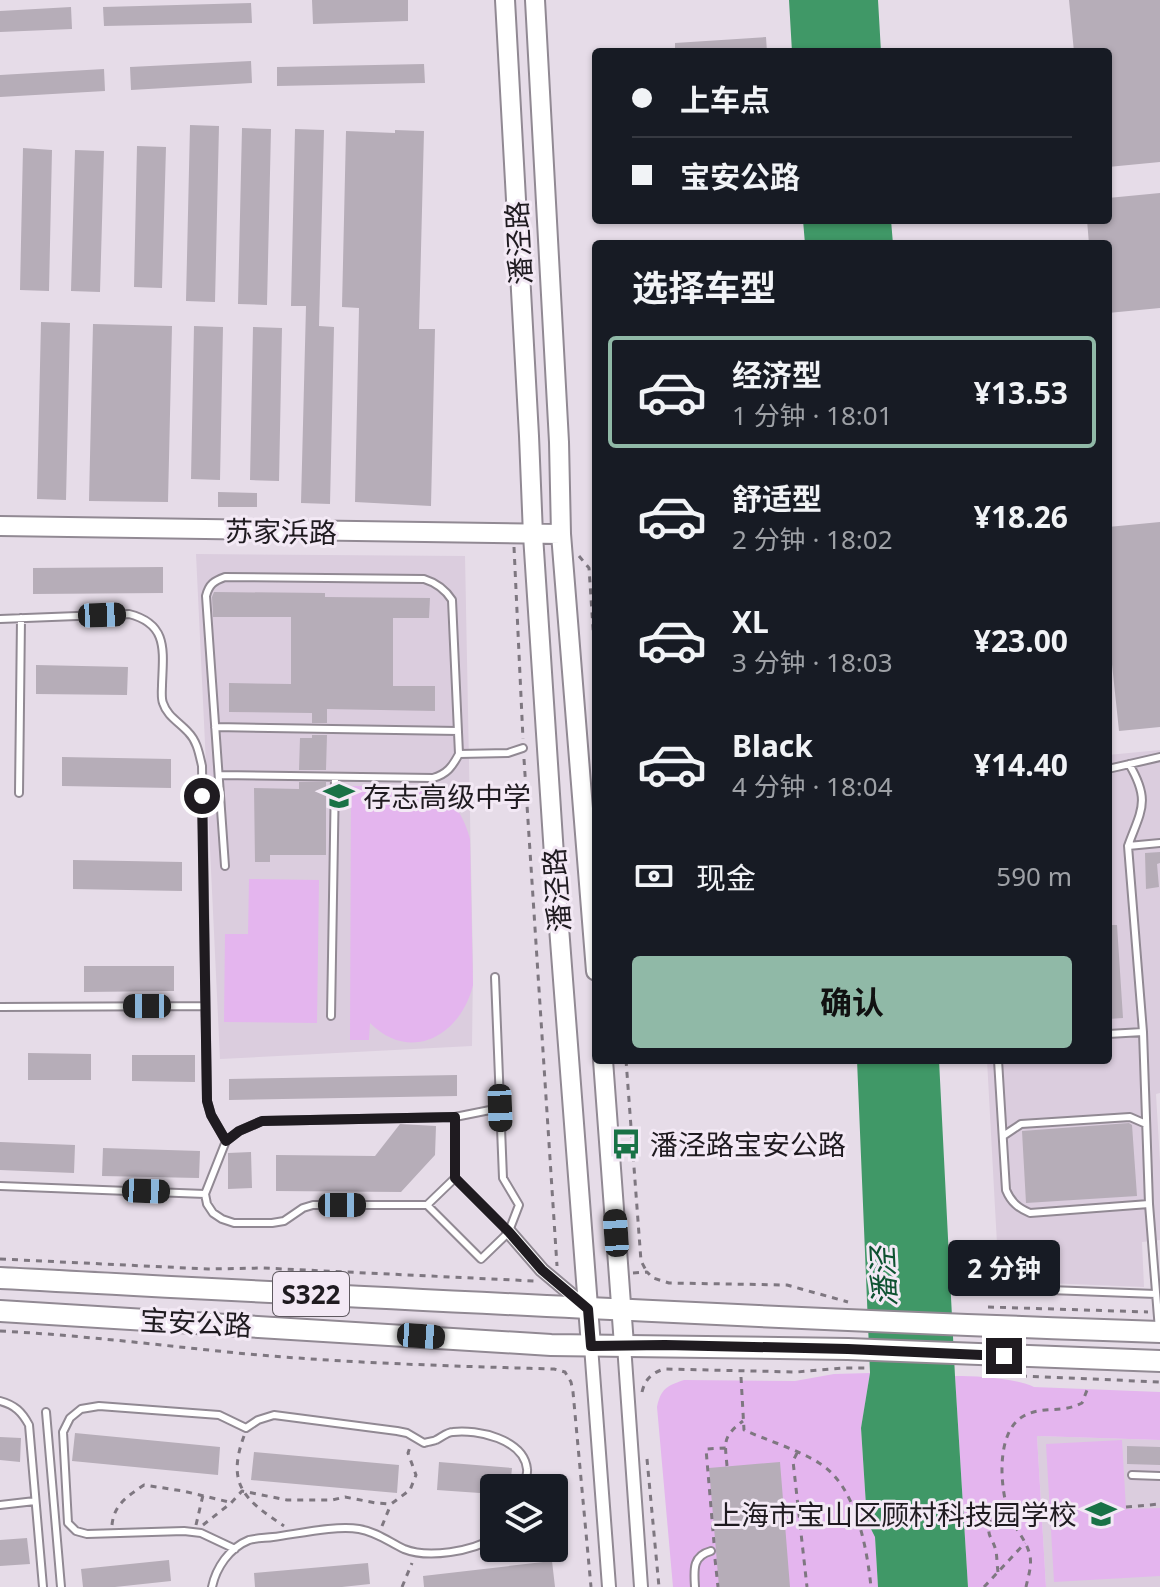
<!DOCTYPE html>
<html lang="zh">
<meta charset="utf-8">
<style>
body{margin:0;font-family:"Noto Sans","Noto Sans SC",sans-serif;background:#242831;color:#f1f3f6;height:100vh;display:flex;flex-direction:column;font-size:30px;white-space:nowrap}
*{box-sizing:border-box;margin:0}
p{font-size:26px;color:#9ea1a6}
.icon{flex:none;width:44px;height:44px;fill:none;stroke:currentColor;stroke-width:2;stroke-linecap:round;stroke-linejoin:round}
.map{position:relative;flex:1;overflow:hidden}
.details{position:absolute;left:592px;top:240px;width:520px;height:824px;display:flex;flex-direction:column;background:#171b24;border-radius:8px;box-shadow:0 2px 6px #0004}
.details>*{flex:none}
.top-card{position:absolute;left:592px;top:48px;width:520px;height:176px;border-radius:8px;box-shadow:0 2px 6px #0004;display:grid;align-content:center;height:176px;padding:0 40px;background:#171b24}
.controls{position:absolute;left:480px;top:1474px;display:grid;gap:16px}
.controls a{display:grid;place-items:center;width:88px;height:88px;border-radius:8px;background:#171b24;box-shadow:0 2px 6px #0004;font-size:40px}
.end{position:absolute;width:36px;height:36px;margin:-18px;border:10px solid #1f1b20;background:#fff;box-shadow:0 0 0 4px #fff}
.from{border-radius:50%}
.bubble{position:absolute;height:56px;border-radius:8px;background:#171b24;box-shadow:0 2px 6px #0004;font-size:26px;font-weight:700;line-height:56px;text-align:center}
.car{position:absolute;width:24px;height:48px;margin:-24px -12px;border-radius:10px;box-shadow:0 0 6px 2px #0007;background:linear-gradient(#222 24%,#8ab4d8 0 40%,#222 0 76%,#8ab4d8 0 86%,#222 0)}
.top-card b{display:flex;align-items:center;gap:28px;height:76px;font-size:30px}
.top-card b+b{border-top:2px solid #363941}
.top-card i{width:20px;height:20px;background:#f1f3f6}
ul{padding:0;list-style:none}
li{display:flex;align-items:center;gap:24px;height:112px;margin:0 16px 12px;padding:0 24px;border:4px solid transparent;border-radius:8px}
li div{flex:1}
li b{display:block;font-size:30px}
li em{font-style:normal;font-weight:700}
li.selected{border-color:#90b9a7}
li>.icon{width:72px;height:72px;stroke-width:1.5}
h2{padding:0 40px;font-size:36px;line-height:96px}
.pay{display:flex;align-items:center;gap:20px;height:88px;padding:0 40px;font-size:30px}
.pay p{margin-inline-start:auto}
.action{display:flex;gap:16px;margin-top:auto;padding:16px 40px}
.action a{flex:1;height:92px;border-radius:8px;background:#90b9a7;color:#111;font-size:32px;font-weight:700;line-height:92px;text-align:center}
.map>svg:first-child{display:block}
.built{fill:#dbcdde}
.green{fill:#e4b5ee}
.water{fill:#409867}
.building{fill:#b6adb8}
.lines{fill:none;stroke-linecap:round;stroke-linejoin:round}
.lane-casing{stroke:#918993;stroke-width:10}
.street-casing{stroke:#918993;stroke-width:16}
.secondary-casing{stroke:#918993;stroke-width:22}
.primary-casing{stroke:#918993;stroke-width:24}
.path{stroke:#7e7780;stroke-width:3;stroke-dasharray:6 6;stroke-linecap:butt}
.lane{stroke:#fff;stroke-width:6}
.street{stroke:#fff;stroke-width:12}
.secondary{stroke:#fff;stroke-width:18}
.primary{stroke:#fff;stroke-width:20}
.route{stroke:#1f1b20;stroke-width:10}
.labels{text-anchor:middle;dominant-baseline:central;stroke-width:6;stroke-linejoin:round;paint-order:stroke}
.shield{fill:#f3e9f5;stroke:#5f5960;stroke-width:2}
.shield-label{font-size:26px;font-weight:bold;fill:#1f1b20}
.street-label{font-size:28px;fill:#1f1b20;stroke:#f3e9f5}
.poi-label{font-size:28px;fill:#1f1b20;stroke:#f3e9f5;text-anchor:start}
.water-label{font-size:30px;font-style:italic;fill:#0e5231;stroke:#f3e9f5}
</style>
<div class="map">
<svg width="1160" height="1587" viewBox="0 0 1160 1587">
<rect width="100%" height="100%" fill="#e6dce8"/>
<path class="built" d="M196,554L465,556L473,968L472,1046L220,1059Z
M1160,750V1093L1156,1094L1160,1162V1240L1142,1242L1144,1287L999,1281L987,1060H1108V755Z
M1037,1436L1160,1440V1587H1046Z"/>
<path class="green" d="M351,786H371L372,805C378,800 385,792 393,789C399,787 406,787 412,788C446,790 462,808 470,839L473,985C461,1035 411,1064 370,1023L369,1040H350Z
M249,879L319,880L317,1023L224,1022L225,934H248Z
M870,1373L861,1429L867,1521L875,1537L878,1587H673L657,1407C661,1389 666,1386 684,1380L795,1381L834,1374Z
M955,1376C977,1376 1015,1378 1034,1387L1160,1392V1440L1037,1436L1046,1587H968Z
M1122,1440L1126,1509L1160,1508V1576L1054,1582L1046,1444Z"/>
<path class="water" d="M789,0H878L881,52H792Z
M803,220H891L893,244H805Z
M857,1060H939L955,1376L968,1587H878L875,1537L867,1521L861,1428L870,1373Z"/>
<path class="building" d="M312,0H408V21L313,24Z
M1069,0H1160V162L1108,167V52H1074Z
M251,3L252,23L104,26L103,7Z
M71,7L72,29L0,32V11Z
M766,37L767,52H675V43Z
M251,61L252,83L131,90L130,67Z
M424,64L425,83L277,86V67Z
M104,69L105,91L0,97V75Z
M190,125L219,126L215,302L186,301Z
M242,128L271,129L267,305L238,304Z
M295,129L324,130L319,326L334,327L330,504L301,503L306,306H291Z
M395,130L424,131L419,329H435L431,506L355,502L359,308L342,307L346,131L395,133Z
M137,146L166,147L162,288L134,287Z
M23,148L52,150L49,291L20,290Z
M75,150L104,151L100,292L71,291Z
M1160,193V308L1108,313V244H1089L1087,220H1108V198Z
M41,322L70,323L66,500L37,499Z
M93,324L172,326L168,502L89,501Z
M194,326L223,327L220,480L191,479Z
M253,327L282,328L279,481L250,480Z
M218,492L257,493V507H218Z
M1160,522V727L1119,731L1108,626V527Z
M163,567V593L33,594V568Z
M214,592L325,593V597L430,598L429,618H393V686H435V711L327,709V723H312V713L229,712V683L291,684V617H213L212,597Z
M36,665L128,667L127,695L36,694Z
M312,735H327L326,770H299L300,738H312Z
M62,757L171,759V788L62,786Z
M299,782H326V855H270V862H255L254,788L299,789Z
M1160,852V863L1157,864L1159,887L1146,889L1145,853Z
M73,860L182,862V891L73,889Z
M1108,925H1117L1123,1018L1108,1019Z
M84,966H174V991L84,992Z
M28,1053L91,1054V1080H28Z
M132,1055H195V1082L132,1081Z
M457,1075V1096L229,1100V1079Z
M1129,1123L1132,1125L1137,1196L1026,1203L1022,1131Z
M400,1124L436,1126L435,1155L401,1192L276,1191V1155L375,1156Z
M0,1142L75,1145L74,1173L0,1170Z
M103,1148L200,1151L199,1178L102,1176Z
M251,1152L252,1188L228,1189V1153Z
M1039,1258L1040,1277H1005L1004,1259Z
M75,1433L220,1447L218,1475L72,1461Z
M0,1437L21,1438L20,1462L0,1460Z
M1127,1446L1160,1447V1465L1127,1464Z
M254,1452L399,1465L397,1493L251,1480Z
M439,1462L512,1468L510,1488H494V1494L437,1490Z
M780,1462L790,1587H719L709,1468Z
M27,1538L30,1564L0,1566V1540Z
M169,1560L171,1581L115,1587H83L81,1569Z
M552,1561L555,1587H424L423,1576Z
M368,1563L370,1584L342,1587H255L254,1573Z"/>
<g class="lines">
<g class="lane-casing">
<path id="lane" d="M0,619L129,614C169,624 163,652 162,685C162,690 161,698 163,703C167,716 179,722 188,732C197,741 199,753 202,766L207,1101L211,1115L226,1141
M215,727L458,731
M459,754L508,753L523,748
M1108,769L1160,757
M219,775L433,778C447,774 452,767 459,754L452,600C445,589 437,583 424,579L225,577C214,581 209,584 206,596L225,866
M19,793L21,618
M1128,846C1141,810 1151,801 1129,764
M495,977L503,1178L519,1205L509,1231
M0,1007L205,1006
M331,1016L335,777
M1108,1034L1143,1032
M998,1060L1006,1190C1011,1202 1018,1208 1030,1213L1149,1204
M455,1117V1178L509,1232L481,1259L427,1205L455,1178
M1003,1136L1021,1124L1130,1117L1146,1124
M0,1186L205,1194
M427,1205H313L303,1208L284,1221L272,1223H234L222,1219L213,1213L207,1204L205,1194L226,1141L239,1131L262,1121L455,1117L500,1108
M996,1288L1156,1294
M1159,1330L1149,1204L1143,1032L1128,846L1160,843
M0,1401C15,1405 22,1412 29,1425L43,1587
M46,1412L61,1587
M1132,1475L1160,1476
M0,1505L35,1501
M235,1549L201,1533L184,1531L87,1534L76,1531L68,1523L63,1432L70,1418L81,1409L99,1406L219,1415L246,1428L258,1420L274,1415L397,1431L407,1433L424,1443C426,1442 435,1441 436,1440C442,1437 447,1432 453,1432C477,1429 524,1439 527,1469C528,1474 524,1483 523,1488
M212,1587C216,1568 229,1548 249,1540C256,1538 266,1538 273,1537C297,1534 336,1525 359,1529C377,1532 389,1542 404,1549C429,1559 472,1551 494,1538
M695,1587C694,1570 692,1556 711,1551"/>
</g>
<g class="street-casing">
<path id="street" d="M509,1232L542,1270L586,1307
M624,1345L641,1587
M591,1346L609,1587"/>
</g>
<g class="secondary-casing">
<path id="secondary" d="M505,0L529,436L533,535L557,901L591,1346
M535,0L559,442L561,534L596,971
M0,526L561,534
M603,1060L624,1345"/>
</g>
<g class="primary-casing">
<path id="primary" d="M0,1278C387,1298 773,1319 1160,1332
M0,1311L551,1345L848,1349L1160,1361"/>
</g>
<path class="path" d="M514,547L523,739
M579,556L589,568L596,672
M524,759L557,1266
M626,1060L641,1261L647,1272
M0,1259L208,1269L263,1268L534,1281
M633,1273L647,1272L653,1278L669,1283L787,1285L848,1302
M988,1307L1148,1312
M0,1331C79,1335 158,1345 237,1353C342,1363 448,1366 554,1369L565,1372L571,1382L573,1392L591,1587
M985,1373L1023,1376L1160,1382
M741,1377L744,1430C766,1440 799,1450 819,1463C856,1485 867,1548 871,1587
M642,1392C645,1379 652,1373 664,1369L797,1372L844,1368H870
M244,1436C226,1485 245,1500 284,1526
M797,1453L793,1461L807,1587
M647,1459L659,1587
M727,1466C725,1442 722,1437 743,1421
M1126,1507L1160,1504
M112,1525C114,1504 128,1496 144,1485L183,1491L229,1502
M196,1525L203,1495
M203,1525L231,1503L242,1491L287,1500H332L345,1497L376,1503L391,1504L410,1490L416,1475L408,1453L410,1447
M382,1526L391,1504
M714,1543L706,1449L726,1448
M715,1559L718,1587
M998,1572C997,1565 997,1557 996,1551C992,1535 985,1537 991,1517L999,1513L1006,1503
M402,1587L412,1563
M984,1587L1025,1543
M1026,1587C1028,1577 1032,1566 1030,1556C1027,1541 1016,1530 1010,1517C1000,1491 995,1434 1022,1417C1041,1405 1061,1414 1082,1403L1089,1385"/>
<use href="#lane" class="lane"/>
<use href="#street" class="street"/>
<use href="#secondary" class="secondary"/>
<use href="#primary" class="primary"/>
</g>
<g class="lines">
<path class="route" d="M202,796L207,1101L211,1115L226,1141L239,1131L262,1121L455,1117V1178L509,1232L542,1270L588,1309L591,1346L665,1345L848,1349L1004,1356"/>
</g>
<defs>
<g id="school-bare" transform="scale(2.4)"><path d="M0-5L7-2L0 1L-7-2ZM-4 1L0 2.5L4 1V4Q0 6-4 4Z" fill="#197246" stroke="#f3e9f5" stroke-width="2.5" paint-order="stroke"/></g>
<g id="bus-bare" transform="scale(2.4)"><path d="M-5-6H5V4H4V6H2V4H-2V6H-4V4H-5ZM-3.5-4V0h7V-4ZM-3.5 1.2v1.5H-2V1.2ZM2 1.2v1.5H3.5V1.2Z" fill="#197246" stroke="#f3e9f5" stroke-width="2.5" paint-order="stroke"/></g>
</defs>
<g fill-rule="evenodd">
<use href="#school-bare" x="339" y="796"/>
<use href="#bus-bare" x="626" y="1144"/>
<use href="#school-bare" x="1101" y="1514"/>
</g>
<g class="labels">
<rect class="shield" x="273" y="1272" width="76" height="44" rx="6"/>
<g class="shield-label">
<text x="311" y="1294">S322</text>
</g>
<g class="street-label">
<text transform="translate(518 243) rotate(-93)">潘泾路</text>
<text transform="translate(281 531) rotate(1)">苏家浜路</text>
<text transform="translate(556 890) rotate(-94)">潘泾路</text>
<text transform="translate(196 1322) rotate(3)">宝安公路</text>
</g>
<g class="poi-label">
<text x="363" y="796">存志高级中学</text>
<text x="650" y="1144">潘泾路宝安公路</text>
<text x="1077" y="1514" text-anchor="end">上海市宝山区顾村科技园学校</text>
</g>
<g class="water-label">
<text transform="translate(883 1277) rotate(-93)">潘泾</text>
</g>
</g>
</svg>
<div class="controls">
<a><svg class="icon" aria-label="layers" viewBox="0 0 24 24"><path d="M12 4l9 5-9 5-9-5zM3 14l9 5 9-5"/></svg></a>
</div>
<i class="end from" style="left:202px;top:796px"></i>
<i class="end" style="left:1004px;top:1356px"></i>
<div class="bubble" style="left:948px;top:1240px;width:112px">2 分钟</div>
<i class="car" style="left:102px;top:615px;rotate:88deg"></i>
<i class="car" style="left:147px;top:1006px;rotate:270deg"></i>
<i class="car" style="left:500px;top:1108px;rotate:178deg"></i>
<i class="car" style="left:146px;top:1191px;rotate:92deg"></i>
<i class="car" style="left:342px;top:1205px;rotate:90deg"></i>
<i class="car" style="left:616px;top:1233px;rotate:356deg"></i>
<i class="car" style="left:421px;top:1336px;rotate:94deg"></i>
<div class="top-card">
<b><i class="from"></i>上车点</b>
<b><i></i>宝安公路</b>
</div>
<section class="details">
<h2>选择车型</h2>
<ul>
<li class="selected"><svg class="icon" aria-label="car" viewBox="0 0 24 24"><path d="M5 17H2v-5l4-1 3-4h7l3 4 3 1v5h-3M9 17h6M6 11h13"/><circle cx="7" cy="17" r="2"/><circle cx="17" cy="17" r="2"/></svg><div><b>经济型</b><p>1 分钟 · 18:01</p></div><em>¥13.53</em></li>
<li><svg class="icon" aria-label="car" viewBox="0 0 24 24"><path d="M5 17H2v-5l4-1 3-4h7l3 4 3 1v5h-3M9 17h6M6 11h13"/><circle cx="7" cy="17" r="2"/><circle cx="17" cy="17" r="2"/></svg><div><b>舒适型</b><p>2 分钟 · 18:02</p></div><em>¥18.26</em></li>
<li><svg class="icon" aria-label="car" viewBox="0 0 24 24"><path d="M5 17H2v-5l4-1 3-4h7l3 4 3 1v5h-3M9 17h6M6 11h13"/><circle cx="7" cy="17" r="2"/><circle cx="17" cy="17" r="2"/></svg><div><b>XL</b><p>3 分钟 · 18:03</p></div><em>¥23.00</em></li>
<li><svg class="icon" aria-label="car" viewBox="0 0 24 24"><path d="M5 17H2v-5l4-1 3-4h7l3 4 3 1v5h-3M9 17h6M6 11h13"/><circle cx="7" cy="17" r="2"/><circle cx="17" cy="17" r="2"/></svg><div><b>Black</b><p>4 分钟 · 18:04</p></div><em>¥14.40</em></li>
</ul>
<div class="pay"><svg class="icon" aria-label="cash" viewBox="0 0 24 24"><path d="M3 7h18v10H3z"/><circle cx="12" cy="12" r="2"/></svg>现金<p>590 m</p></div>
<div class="action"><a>确认</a></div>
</section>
</div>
